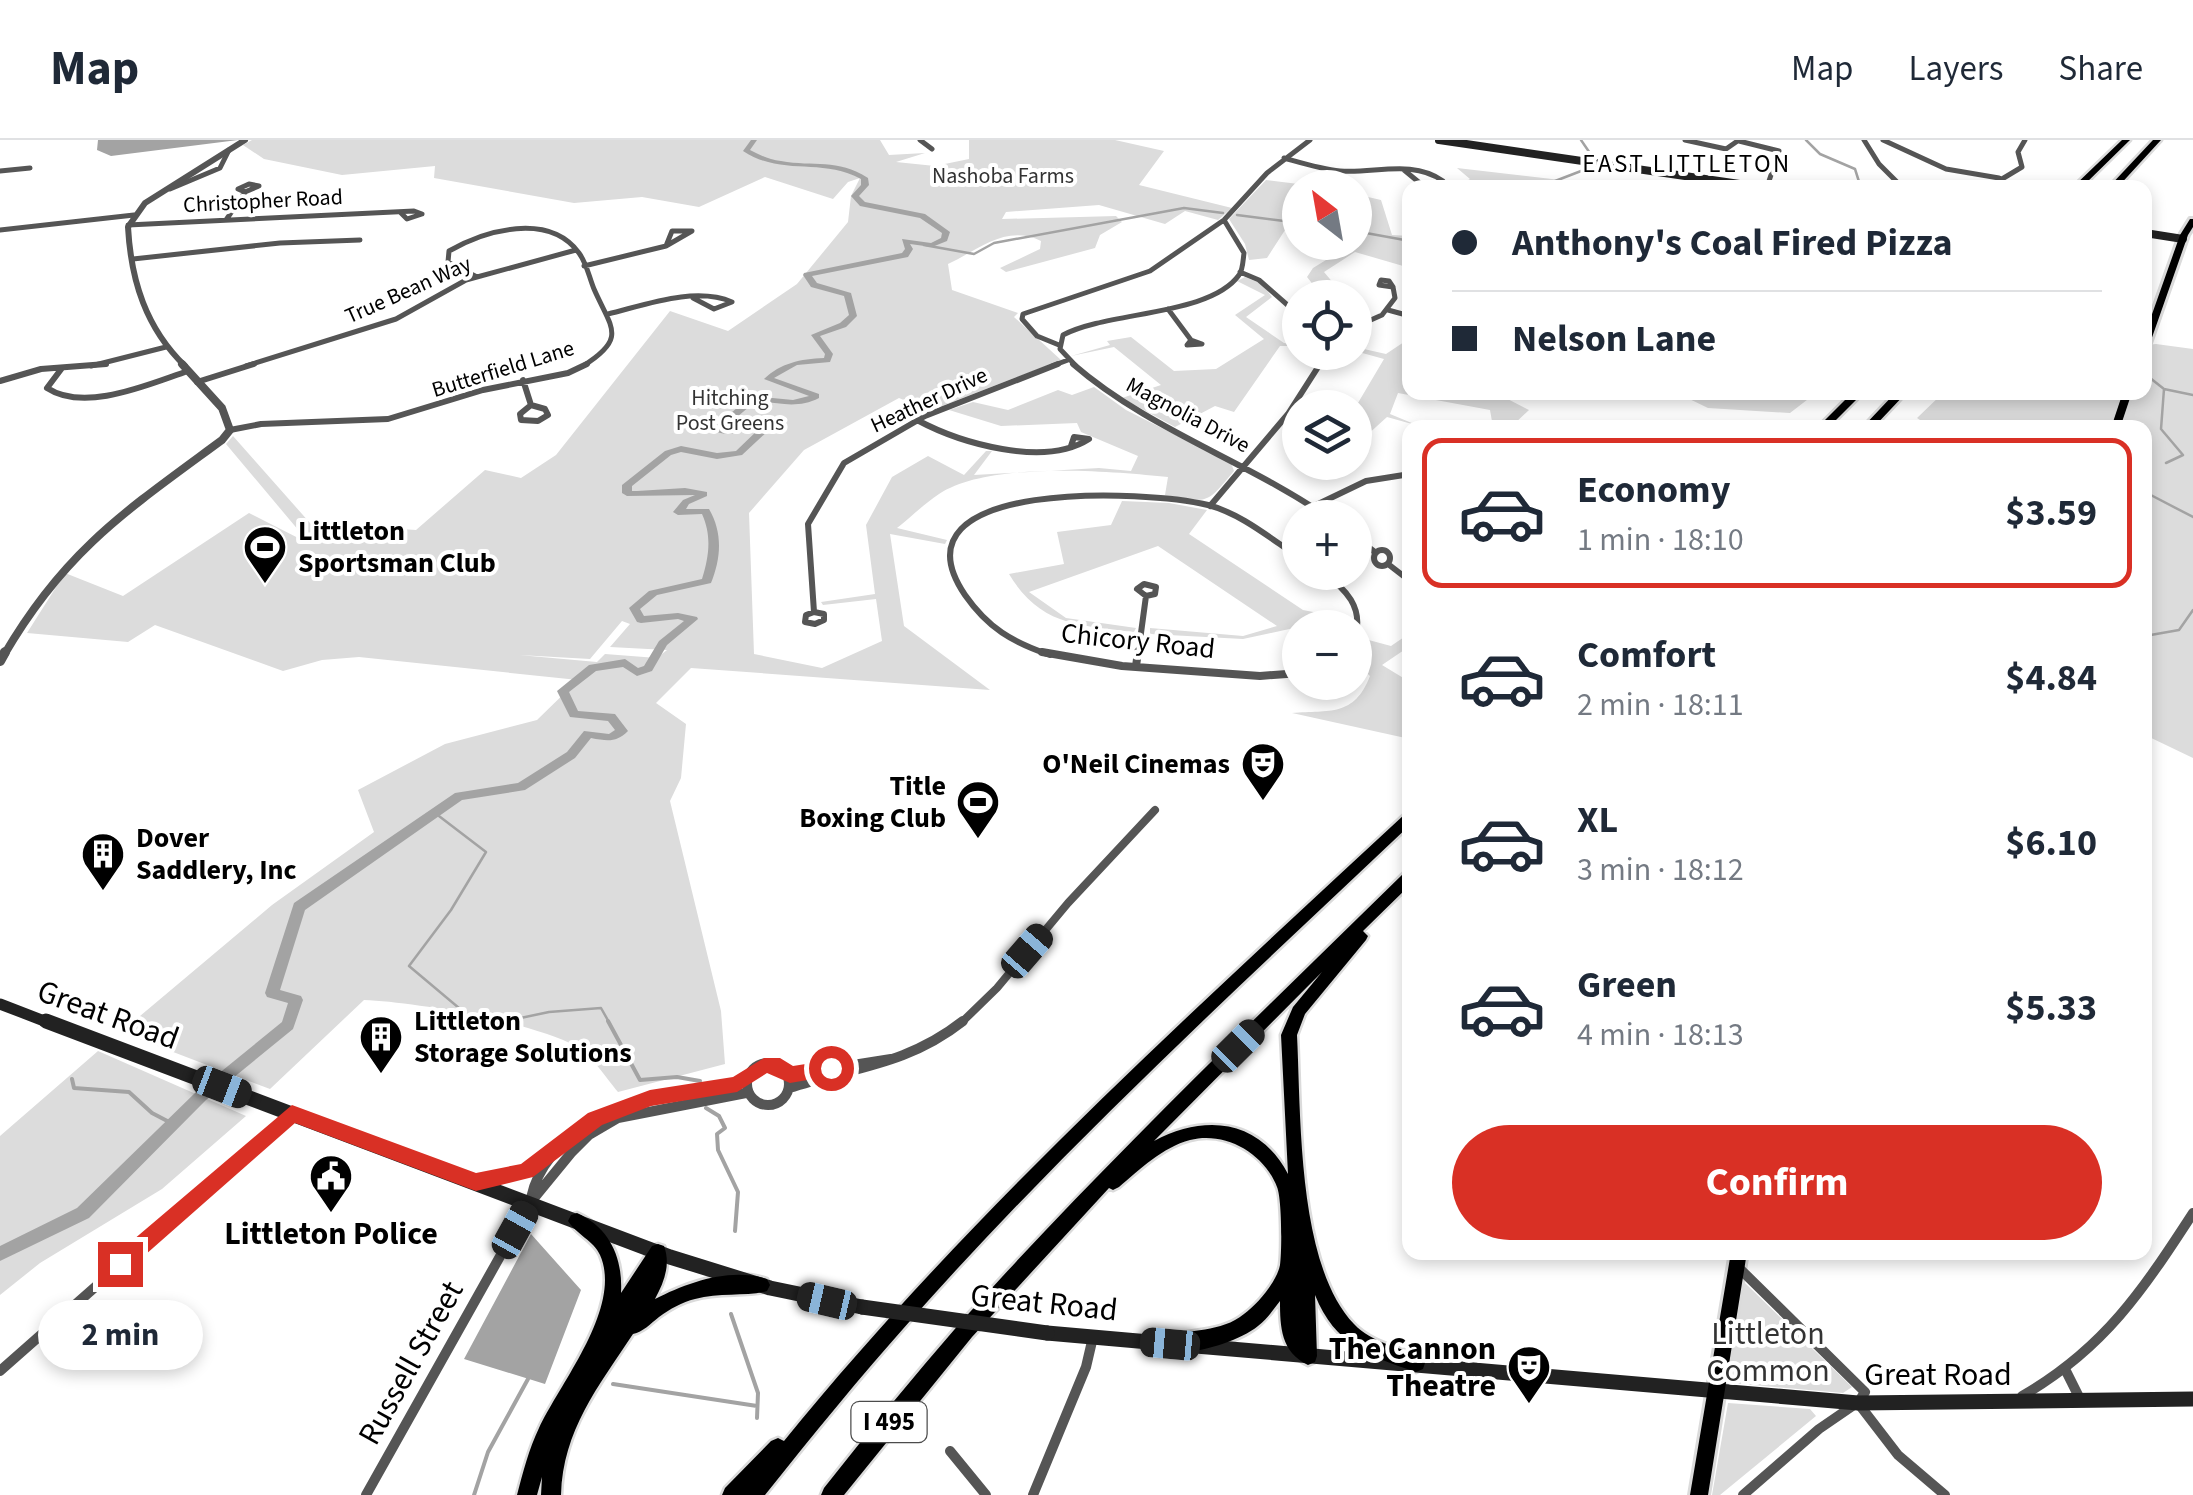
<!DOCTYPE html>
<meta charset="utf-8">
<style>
body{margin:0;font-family:"Source Sans 3",sans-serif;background:#f2f2f3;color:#1f2937;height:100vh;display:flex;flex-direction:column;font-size:38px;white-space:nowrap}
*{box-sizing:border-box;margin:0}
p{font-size:32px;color:#747a83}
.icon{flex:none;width:55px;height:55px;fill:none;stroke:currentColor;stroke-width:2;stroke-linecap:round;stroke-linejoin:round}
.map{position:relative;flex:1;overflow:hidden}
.drawer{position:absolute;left:1402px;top:280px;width:750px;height:840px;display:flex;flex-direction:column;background:#fff;border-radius:20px;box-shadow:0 5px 15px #0003}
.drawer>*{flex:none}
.banner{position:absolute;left:1402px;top:40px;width:750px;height:220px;border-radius:20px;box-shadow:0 5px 15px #0003;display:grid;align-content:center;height:220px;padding:0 50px;background:#fff}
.needle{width:65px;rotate:329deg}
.tools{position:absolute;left:1282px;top:30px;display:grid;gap:20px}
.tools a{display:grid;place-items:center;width:90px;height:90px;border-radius:50%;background:#fff;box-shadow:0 5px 15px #0003;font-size:50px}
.end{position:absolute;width:45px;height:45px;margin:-22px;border:12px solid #d93025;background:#fff;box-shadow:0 0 0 5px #fff}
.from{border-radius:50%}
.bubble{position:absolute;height:70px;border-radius:35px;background:#fff;box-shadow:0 5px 15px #0003;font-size:32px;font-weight:700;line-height:70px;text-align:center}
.car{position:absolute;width:30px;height:60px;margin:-30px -15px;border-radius:12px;box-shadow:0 0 8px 2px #0007;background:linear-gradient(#222 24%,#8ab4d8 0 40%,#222 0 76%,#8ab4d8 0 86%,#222 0)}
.banner b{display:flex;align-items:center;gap:35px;height:95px;font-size:38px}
.banner b+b{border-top:2px solid #e0e1e3}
.banner i{width:25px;height:25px;background:#1f2937}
ul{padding:18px 0 0;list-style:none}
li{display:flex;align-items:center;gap:30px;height:150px;margin:0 20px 15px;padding:0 30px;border:5px solid transparent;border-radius:20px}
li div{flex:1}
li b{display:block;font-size:38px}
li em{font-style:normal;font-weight:700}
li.current{border-color:#d93025}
li>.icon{width:90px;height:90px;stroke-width:1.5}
.action{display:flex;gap:20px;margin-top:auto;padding:20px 50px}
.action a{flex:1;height:115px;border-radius:60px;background:#d93025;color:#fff;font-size:40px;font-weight:700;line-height:115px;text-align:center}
header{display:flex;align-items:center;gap:60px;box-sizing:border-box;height:140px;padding:0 50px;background:#fff;border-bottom:2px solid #e0e1e3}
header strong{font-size:48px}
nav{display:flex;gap:55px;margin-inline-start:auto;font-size:35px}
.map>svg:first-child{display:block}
.green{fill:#dcdcdc;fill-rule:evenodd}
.water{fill:#a3a3a3}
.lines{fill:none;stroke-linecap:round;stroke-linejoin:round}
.stream-far1{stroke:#a3a3a3;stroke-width:2.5}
.stream{stroke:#a3a3a3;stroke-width:4}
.river{fill:#a3a3a3;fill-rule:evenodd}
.primary-casing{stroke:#dbdbdb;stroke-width:6}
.motorway-casing{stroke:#dbdbdb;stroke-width:5}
.minor-far3{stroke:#555;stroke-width:5}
.minor-far2{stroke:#555;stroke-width:6}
.minor-far1{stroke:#555;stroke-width:8}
.minor{stroke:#555;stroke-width:10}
.tertiary-far2{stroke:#555;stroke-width:6}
.tertiary-far1{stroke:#555;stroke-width:8}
.tertiary{stroke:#555;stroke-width:10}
.secondary-far2{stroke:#222;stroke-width:8}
.secondary-far1{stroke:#222;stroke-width:11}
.secondary{stroke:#222;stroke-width:15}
.primary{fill:#000;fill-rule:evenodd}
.motorway{fill:#000;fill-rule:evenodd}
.secondary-bridge{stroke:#222;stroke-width:15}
.route{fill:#d93025}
.labels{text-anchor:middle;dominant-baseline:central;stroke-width:8;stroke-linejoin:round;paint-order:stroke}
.far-park-label{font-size:22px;fill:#333;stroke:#fff}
.far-street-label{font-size:22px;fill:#000;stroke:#fff}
.far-neighbourhood-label{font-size:25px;letter-spacing:2.5px;fill:#000;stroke:#fff}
.shield{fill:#fff;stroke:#4c4c4c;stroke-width:2.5}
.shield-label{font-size:25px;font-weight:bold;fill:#000}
.poi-label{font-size:28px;font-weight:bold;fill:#000;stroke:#fff;text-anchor:start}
.street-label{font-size:28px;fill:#000;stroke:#fff}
.near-street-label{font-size:32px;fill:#000;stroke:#fff}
.near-poi-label{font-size:32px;font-weight:bold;fill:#000;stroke:#fff}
.near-park-label{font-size:32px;fill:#333;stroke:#fff}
</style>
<header>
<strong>Map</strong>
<nav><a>Map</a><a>Layers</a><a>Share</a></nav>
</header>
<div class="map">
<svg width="2193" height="1355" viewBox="0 0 2193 1355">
<rect width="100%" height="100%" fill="#fff"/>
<path class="green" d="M252,0H880L889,15L925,13L896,22L935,26L969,19V0H1115L1164,11L1139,45L1232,68L1218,80L1185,71L1165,84L1099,65L1006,72L1002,79L1116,76L1122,82L1100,95L1095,108L1006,132L1000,128L1040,109L1041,101C1006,84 980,109 948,124L952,150L1018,173L1014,177L1061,220L929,271L899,258L804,310L749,373L754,514L822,528L882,501L876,459L823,465L821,462L875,454L866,385L892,337L928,316L964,335L986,311H992L974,335L1099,328L1131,331L1138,316L1081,292L1077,283L1001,286L949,270L973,262L1008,270L1058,250L1072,255L1094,247L1126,270L1231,323L1234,331C1205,366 1209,362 1165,355L1168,337C1109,331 989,321 939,354C924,364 911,377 897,388L947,400L945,404L890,394L904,486L990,550L691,528L656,563L686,584L681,638L670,661L721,871L725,924L618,952C606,938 592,915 576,906C531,882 416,862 364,860L270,949L121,892L272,765L374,692L358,650L445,604L537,580L578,540L359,517L322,520L283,531L155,485L128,502L27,493L65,433L123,456L249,373L310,404L226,304L233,296L310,383L416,390L485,330L521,338L556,315L670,171L728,191L797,144L848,82L851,56L860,38L848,42L833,59L765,37L699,67L642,57L574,63L434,38L435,26L342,35L264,19L243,5ZM622,481L630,484L610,507L667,510L657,518L605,514L597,522L519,515L590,519Z
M1457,28L1569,41L1564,47H1456L1470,39Z
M1266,40L1323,47L1300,48V89L1287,87L1267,118L1249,120L1245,104L1229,79Z
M1355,54L1381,60L1392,95L1410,96V128L1355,112L1324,132L1345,157H1323L1307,137L1313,128L1357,101Z
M1245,137L1262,144L1272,157L1246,177L1284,203L1300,206H1280L1234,272L1215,266L1175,287L1122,258L1161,245L1114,207L1071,216L1110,205L1107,201L1131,197L1174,231L1216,229L1264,199L1235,175L1265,155L1237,141Z
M1410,198V252L1496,253L1529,270L1511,287H1493L1490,270L1398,253L1390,274L1419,286L1387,277L1355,306V268L1384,219L1355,211V207L1386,214Z
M2156,204L2193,209V618L2145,595V288H1932L1917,278L1943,253L2145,252V205Z
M1677,253H1816L1790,273L1708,268Z
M1122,361L1169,363L1207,370L1189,394L1303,470L1354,480L1352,487L1294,488L1243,499L1150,494V488L1243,496L1277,486L1158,406L1029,452L1066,478L1136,488L1134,492C1079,485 1040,486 1009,434L1064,424L1057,392L1111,385Z
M1410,493V506L1382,525L1410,542V599L1292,573C1330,570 1354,577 1370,536L1355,522V513L1365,499L1391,506Z
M98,911L246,976L162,1049L40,1123L0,1155V996Z
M1742,1140L1852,1247L1843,1253L1731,1243L1728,1239Z
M1728,1263L1810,1269L1816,1276L1720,1355H1712Z"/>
<path class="water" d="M98,0H238L111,16L97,10Z
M531,1094L581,1150L545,1244L464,1219Z"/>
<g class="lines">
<path class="stream-far1" d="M1581,0L1594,19
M1806,0L1820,14L1855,29L1861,48
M1537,48L1594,26
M1237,75L1300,83
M1355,91L1410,101
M924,105L974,114L994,103L1184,68L1223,73
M2145,234L2164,249L2193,255
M2164,249L2161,289L2183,315L2166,323
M2087,252L2104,256L2102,252
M2145,352L2193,377
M2145,496L2179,490L2193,470
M435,673L486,712L451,770L409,826L478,884
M492,884L549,872L601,868L610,884"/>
<path class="stream" d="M475,881L481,886L504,881
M608,881L640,940L677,937L700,941
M72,939L74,948L129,952L152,973L173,984
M706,968L719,976L725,988L717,994L718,1010L738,1052L735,1091
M731,1174L758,1253L757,1278
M613,1244L757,1266
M474,1355L488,1312L528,1239"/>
<path class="river" d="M751,0H757L750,10C760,15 769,20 781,21C814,27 837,18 868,38L869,45L859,56L865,62L925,74L950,92L947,101L932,107L910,104L913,109L908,117L812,136L817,143L851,153L857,176L846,187L820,196L833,214L830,222L797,225L774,238L819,254V258C798,269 779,263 756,261L724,288C739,290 752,280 767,280L772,287L770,289L742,315L717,319L681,312L671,315L632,346V351H637L685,348L707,352V356L689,364L686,369H709C723,393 721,418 711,443L657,455L640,469L644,476L678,473L697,477L698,479L667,505L652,531L637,536L623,527L596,531L569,552L578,571L615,574L628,591C616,603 607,601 591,598L575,618L525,650L462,660L305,770L280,850L301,856L303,860L293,889L206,960L89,1078L0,1121V1106L77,1068L196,952L282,882L288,863L267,857L265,853L294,763L455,653L518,643L567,612L584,591L609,594L615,590L608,581L570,577L557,551L589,525L625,519L638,528L644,526L659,501L684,481L678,479L641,483L637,482L629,468L649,451L702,439C709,416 712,396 702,374L678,375L673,372L683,360L695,355L627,356L622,353V345L665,311L681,306L717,313L736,311L762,286C744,291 728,298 711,290L751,256L793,260L809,256L764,239C781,223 800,219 824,218L825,214L811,195L840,183L849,175L844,156L811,147L803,135L804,133L902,113L905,109L902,99L931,103L941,98L942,93L920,78L860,66L851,56L861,45V39C819,17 783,37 743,11Z"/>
<g class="primary-casing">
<path id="primary" d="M2190,79H2193V87L2188,95L2149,206L2145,209V194L2180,95Z
M2123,252H2132L2120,288H2111Z
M1731,1112H1747L1708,1355H1690Z"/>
</g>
<g class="motorway-casing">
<path id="motorway" d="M2122,0H2130L2081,48H2072Z
M2153,0H2161L2117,48H2108Z
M1853,252H1864L1828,288H1817Z
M1896,252H1907L1873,288H1862Z
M1410,672V685C1240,846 1066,1005 910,1181C860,1237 812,1296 765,1355H722L725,1348L771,1301L778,1298L784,1301C970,1072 1190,874 1405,674Z
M1410,731V745L1363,791L1368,796L1366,800L1305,874L1297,895C1301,974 1297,1125 1354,1184C1372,1203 1399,1207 1423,1217L1425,1223L1423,1229L1416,1232C1369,1216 1335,1205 1315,1155L1317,1216L1315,1222L1308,1225C1281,1212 1280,1187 1280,1161C1273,1170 1267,1179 1258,1186C1239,1202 1187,1218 1163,1210L1161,1204L1163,1198C1190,1188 1221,1193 1244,1174C1258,1164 1277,1141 1280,1125C1282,1111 1282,1059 1277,1047C1264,1013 1225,991 1190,1000C1163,1007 1139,1030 1119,1047L1113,1050L1109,1048L972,1197L844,1355H821L824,1348C868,1292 913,1237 960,1183C1101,1026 1254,880 1405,732ZM1322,832L1293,867L1281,895L1288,1034C1259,979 1205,974 1154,1001Z
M577,1073C610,1088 623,1118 621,1153L652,1106L658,1104L664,1106C671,1125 664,1142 655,1159C688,1142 731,1127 767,1139L770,1145L767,1151C747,1157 720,1152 695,1159C682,1162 670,1169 659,1177C650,1184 643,1192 633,1194C598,1247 563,1290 561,1355H541L542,1337L537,1355H517C523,1332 529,1309 539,1288C560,1243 623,1167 600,1115C594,1101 576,1094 568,1081L571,1075Z"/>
</g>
<path class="minor-far3" d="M920,0L932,9
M1685,0L1726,9L1739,0
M1864,0L1879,24L1903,48
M1883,0L1946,29L1999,38
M1739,1L1779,11L1767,47
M1284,18C1302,23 1321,29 1340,31C1374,34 1412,19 1443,41L1421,44L1404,30
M0,31L30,28
M249,44L259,46L245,52L238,49Z
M1987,48L2022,27L2018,12L2025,0
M170,49L220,28L229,10
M226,80L245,52
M128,85L414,71L422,74L407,79L400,72
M0,90L134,75
M672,91H692L666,106Z
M133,119L280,103L360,100
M584,126L666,106
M1240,132L1259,140L1300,176
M477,137L448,122L449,111C485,90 549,72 579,113C587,124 589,137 594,149C611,188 628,198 583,226
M1381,140L1389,141L1393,147L1379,145Z
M1168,169L1191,200
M1388,170L1410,176
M608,174C645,165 695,146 732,162L714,169L693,158
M1355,187L1382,175L1395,158L1393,147
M1191,200L1202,204L1187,205Z
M1059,205L1037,196L1022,179L1023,174L1150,131L1224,80L1267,33L1310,0
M91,226L166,207
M246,226L396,179L466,140L576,110
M1052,226L1068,220
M1076,226L1060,209L1063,195C1108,171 1210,176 1239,135C1243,130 1243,120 1244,113L1224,80
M1319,226L1328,212"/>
<path class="minor-far2" d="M1073,224C1149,290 1247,321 1329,378
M62,228L47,248C85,273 149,244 188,231
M523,240L531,265
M0,241L41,229L106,224
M197,242L254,224
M531,265L545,269L548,275L538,281L521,280L520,274Z
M917,280C960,303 1044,328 1089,299L1074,297L1071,306
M1424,288H1436
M230,290L261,284L388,279L483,250L568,233L587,224
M1210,366L1288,274L1320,224
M1314,366L1366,341L1410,334
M1355,397L1376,413
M1374 418a8 8 0 1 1 16 0a8 8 0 1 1-16 0Z
M1388,424L1410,441
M1322,432C1346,449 1364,467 1355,498
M1144,444L1156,447L1155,454L1146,456L1137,449Z
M814,472L824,474V480L815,484L805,482L806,475Z
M814,472L808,384L844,323L925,276L1058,224
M1050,515C1012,502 988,488 965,455C885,337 1150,350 1208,365C1242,374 1271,399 1300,418
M1138,515L1146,456"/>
<path class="minor-far1" d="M1042,512L1122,526L1260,536L1300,533
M1136,526L1138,512
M960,884L997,848L1068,763L1155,670"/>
<path class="minor" d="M747 944a21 21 0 1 1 42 0a21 21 0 1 1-42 0Z
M790,935L891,919
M789,948C854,927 907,925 963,881
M479,1041L526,1031L550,1016
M531,1058C545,991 626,963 685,953C705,949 728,949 746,939
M1738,1127L1865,1252L1858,1263
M0,1231L289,976
M2066,1231L2081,1261
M2022,1256C2104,1209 2143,1150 2193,1073
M1858,1263L1898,1315L1945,1355
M950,1311L986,1355
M366,1355L530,1063L571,1013L589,995L618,978L746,953
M1033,1355L1086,1227L1093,1197
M1743,1355L1819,1289L1854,1265"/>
<path class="tertiary-far2" d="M185,226C146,188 131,141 128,87L145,63L245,0"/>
<path class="tertiary-far1" d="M4,515C65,410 127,370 222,300L230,290L222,268L182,224"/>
<path class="tertiary" d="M0,521L5,512"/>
<path class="secondary-far2" d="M1439,0L1767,48
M2145,93L2183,99"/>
<path class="secondary-far1" d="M0,864L52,884"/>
<path class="secondary" d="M46,881L670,1117L770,1148L862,1167
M1047,1193L1172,1204
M1196,1206L1858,1263L2193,1259"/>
<use href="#primary" class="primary"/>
<use href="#motorway" class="motorway"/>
<path class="secondary-bridge" d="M862,1167L1047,1193"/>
</g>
<path class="route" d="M764,918H780L793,926L831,920L840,928L831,936L790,943L767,933L737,952L651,966L602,985L533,1037L476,1051L295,983L128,1130L120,1133L110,1124L113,1117L292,965L476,1033L521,1024L588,973L650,950L733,937Z"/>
<defs>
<g id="stadium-pin" transform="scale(2.25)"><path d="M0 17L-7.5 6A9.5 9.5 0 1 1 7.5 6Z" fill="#000" stroke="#fff"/><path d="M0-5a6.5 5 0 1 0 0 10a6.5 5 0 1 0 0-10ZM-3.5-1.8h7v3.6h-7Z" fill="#fff"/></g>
<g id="theatre-pin" transform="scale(2.25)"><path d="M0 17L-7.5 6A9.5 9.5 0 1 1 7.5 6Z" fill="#000" stroke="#fff"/><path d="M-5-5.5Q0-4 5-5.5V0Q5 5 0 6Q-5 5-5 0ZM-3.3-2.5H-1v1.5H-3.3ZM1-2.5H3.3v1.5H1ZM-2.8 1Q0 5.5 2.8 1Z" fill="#fff"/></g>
<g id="building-pin" transform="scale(2.25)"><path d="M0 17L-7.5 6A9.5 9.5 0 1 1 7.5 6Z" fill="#000" stroke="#fff"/><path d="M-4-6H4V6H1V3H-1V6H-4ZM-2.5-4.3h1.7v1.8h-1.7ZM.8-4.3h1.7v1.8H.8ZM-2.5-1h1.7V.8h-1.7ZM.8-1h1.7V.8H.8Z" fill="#fff"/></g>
<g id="civic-pin" transform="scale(2.25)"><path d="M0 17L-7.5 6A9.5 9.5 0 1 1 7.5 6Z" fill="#000" stroke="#fff"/><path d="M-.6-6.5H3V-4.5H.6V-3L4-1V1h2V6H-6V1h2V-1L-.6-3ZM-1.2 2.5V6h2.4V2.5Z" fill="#fff"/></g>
</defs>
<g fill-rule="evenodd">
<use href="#stadium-pin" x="265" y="407"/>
<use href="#theatre-pin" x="1263" y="624"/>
<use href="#stadium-pin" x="978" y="662"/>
<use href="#building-pin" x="103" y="714"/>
<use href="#building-pin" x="381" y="897"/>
<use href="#civic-pin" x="331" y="1036"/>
<use href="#theatre-pin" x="1529" y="1227"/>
</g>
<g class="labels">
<g class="far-park-label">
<text x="1003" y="36">Nashoba Farms</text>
<text x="730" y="258">Hitching<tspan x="730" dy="25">Post Greens</tspan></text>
</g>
<g class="far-street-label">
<text transform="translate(263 61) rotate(-3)">Christopher Road</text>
<text transform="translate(408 150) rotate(-24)">True Bean Way</text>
<text transform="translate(503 229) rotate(-17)">Butterfield Lane</text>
<text transform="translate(929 260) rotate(-25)">Heather Drive</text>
<text transform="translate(1188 275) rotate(28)">Magnolia Drive</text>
</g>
<g class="far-neighbourhood-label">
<text x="1687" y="24">EAST LITTLETON</text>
</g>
<rect class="shield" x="851.5" y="1262" width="75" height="40" rx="8"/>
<g class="shield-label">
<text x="889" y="1282">I 495</text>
</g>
<g class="poi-label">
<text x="298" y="391">Littleton<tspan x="298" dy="32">Sportsman Club</tspan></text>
<text x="1230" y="624" text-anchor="end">O'Neil Cinemas</text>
<text x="946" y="646" text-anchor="end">Title<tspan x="946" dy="32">Boxing Club</tspan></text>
<text x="136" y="698">Dover<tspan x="136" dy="32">Saddlery, Inc</tspan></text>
<text x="414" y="881">Littleton<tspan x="414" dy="32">Storage Solutions</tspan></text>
</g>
<g class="street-label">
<text transform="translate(1138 501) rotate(6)">Chicory Road</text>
</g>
<g class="near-street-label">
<text transform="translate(108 875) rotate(20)">Great Road</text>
<text transform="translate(1044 1163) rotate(6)">Great Road</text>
<text transform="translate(411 1223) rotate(-61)">Russell Street</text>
<text x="1938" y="1235">Great Road</text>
</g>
<g class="near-poi-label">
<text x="331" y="1094">Littleton Police</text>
<text x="1496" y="1209" text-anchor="end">The Cannon<tspan x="1496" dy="37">Theatre</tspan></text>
</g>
<g class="near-park-label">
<text x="1768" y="1194">Littleton<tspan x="1768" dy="37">Common</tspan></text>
</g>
</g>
</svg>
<div class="tools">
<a><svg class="needle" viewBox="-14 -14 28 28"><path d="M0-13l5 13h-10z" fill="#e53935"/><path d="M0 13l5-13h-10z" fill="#747a83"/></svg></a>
<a><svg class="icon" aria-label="locate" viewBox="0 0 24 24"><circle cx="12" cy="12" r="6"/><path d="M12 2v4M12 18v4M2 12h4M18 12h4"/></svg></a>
<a><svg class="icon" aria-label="layers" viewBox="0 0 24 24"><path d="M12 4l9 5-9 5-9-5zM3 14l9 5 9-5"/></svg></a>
<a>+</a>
<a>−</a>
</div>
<i class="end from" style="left:831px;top:928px"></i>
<i class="end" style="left:120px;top:1124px"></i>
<div class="bubble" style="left:38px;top:1160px;width:165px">2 min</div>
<i class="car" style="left:1027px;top:811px;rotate:41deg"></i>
<i class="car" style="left:1238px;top:906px;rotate:45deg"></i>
<i class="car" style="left:222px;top:947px;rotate:111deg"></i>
<i class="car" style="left:515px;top:1090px;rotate:29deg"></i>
<i class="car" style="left:827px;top:1161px;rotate:283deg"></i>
<i class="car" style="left:1170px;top:1204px;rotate:275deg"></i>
<div class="banner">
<b><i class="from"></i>Anthony's Coal Fired Pizza</b>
<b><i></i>Nelson Lane</b>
</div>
<section class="drawer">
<ul>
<li class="current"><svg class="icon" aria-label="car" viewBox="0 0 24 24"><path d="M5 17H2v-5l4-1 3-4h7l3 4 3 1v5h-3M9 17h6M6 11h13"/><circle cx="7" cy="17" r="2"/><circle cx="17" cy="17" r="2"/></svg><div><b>Economy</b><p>1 min · 18:10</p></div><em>$3.59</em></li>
<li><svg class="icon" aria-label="car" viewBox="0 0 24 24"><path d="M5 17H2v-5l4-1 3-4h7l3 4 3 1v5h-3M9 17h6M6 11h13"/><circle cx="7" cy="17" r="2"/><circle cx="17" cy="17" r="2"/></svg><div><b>Comfort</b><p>2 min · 18:11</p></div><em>$4.84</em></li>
<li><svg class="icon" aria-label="car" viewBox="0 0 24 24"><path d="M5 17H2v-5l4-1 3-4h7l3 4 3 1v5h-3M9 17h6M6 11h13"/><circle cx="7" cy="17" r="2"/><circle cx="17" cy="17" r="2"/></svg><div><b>XL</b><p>3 min · 18:12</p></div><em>$6.10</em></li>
<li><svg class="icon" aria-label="car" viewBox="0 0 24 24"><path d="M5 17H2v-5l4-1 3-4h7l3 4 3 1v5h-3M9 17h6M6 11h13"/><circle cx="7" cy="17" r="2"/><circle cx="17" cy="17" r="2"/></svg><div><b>Green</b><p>4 min · 18:13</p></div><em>$5.33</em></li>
</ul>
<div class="action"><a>Confirm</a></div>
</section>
</div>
